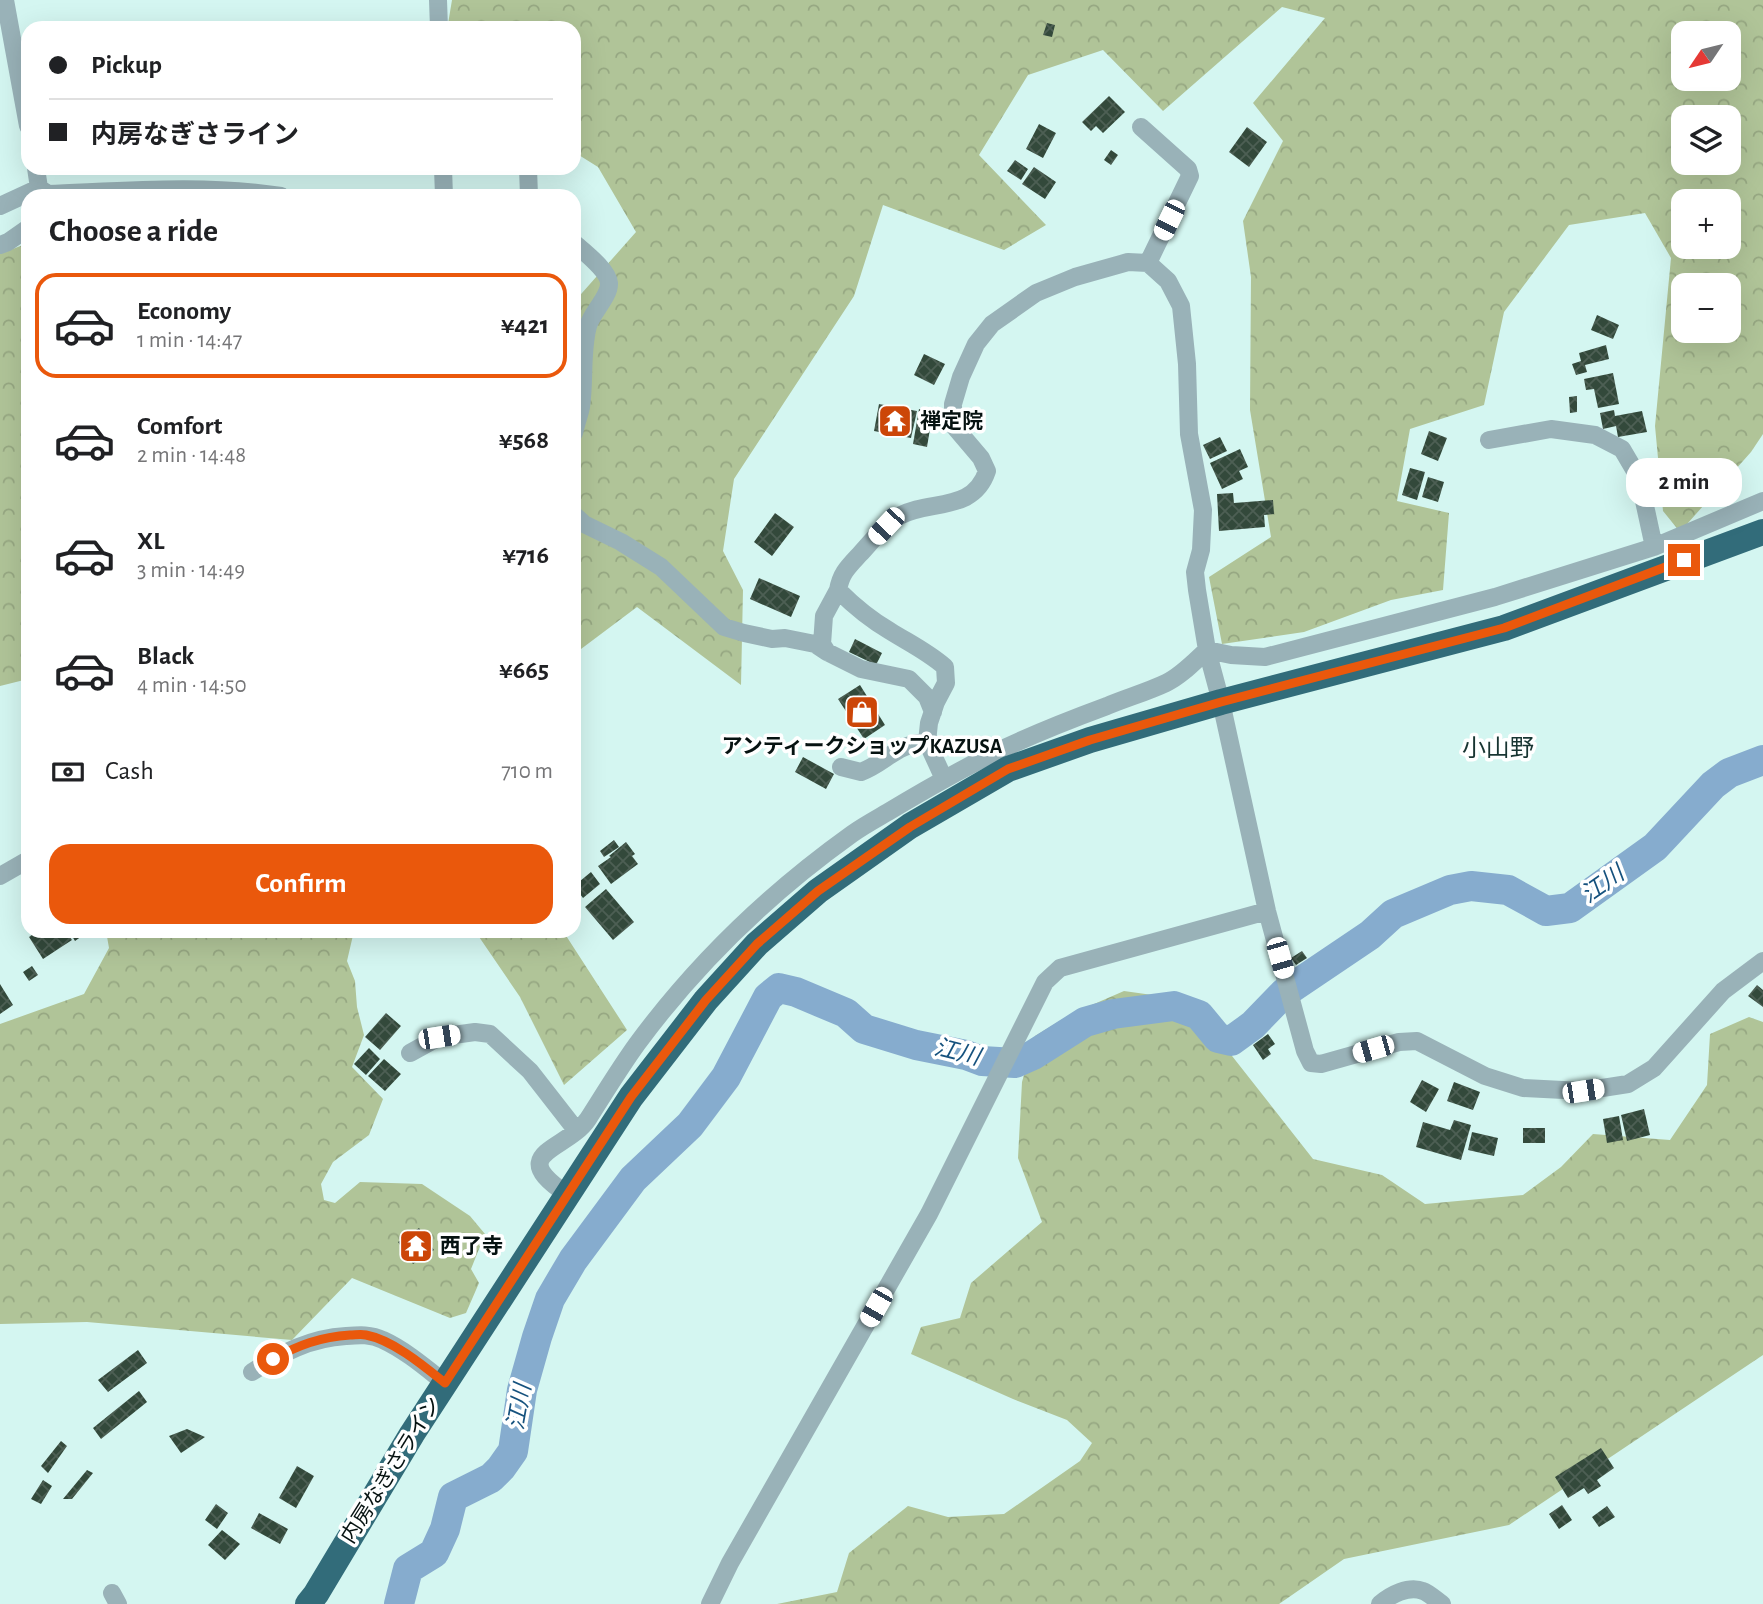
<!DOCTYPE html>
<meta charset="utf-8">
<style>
body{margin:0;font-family:"Alegreya Sans","Noto Sans JP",sans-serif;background:#f6f6f6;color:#202124;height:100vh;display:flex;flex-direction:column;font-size:26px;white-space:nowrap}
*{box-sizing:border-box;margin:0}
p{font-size:23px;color:#757577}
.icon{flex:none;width:38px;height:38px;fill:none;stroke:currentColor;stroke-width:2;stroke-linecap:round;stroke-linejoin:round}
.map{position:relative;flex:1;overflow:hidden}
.sheet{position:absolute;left:21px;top:189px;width:560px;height:749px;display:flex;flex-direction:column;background:#fff;border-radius:21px;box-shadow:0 7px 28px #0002}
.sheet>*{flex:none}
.top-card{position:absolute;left:21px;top:21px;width:560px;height:154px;border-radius:21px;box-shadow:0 7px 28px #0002;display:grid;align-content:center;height:154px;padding:0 28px;background:#fff}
.needle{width:46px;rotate:235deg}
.fabs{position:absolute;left:1671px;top:21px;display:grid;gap:14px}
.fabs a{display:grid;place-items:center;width:70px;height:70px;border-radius:14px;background:#fff;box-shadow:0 7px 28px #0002;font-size:35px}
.end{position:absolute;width:32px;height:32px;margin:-16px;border:9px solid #ea580c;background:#fff;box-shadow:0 0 0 4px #fff}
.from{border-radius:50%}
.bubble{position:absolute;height:49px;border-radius:21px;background:#fff;box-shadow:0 7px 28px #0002;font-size:23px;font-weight:700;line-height:49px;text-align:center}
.car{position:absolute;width:21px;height:42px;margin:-21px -10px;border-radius:9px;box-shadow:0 0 5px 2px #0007;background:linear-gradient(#fff 24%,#345 0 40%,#fff 0 76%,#345 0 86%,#fff 0)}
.top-card b{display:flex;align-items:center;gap:24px;height:66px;font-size:26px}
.top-card b+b{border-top:2px solid #e0e0e0}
.top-card i{width:18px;height:18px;background:#202124}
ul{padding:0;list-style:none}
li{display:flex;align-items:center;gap:21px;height:105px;margin:0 14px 10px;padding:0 14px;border:4px solid transparent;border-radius:21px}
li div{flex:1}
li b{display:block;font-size:26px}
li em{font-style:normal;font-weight:700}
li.on{border-color:#ea580c}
li>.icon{width:63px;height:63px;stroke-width:1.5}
h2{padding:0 28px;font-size:32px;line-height:84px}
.pay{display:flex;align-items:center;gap:18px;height:77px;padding:0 28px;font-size:26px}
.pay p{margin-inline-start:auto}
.action{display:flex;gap:14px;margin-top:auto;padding:14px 28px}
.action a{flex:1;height:80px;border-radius:21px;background:#ea580c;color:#fff;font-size:28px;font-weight:700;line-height:80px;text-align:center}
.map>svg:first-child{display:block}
.forest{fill:url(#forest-crowns);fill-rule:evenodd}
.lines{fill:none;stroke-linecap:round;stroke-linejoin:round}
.river{stroke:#86acce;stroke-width:30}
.building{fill:url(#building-cross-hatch)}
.minor{stroke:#99b2b8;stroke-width:18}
.highway{stroke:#326c7a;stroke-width:26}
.route{stroke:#ea580c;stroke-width:9}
.labels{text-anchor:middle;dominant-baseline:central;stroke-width:7;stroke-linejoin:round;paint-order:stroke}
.poi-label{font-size:21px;font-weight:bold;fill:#061211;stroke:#fff;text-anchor:start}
.street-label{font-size:21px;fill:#061211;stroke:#fff}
.water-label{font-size:23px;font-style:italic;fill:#16527e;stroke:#fff}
.quarter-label{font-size:24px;fill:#183532;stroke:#fff}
</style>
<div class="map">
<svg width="1763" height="1604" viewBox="0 0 1763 1604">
<defs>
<pattern id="forest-crowns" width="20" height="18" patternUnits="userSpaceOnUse" patternTransform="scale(1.75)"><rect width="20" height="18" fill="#b0c498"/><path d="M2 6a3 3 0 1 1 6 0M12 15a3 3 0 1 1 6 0" fill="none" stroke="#96a782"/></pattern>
<pattern id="building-cross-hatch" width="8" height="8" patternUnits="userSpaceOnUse" patternTransform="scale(1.75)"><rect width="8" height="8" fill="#33493b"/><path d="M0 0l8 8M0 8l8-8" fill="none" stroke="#4d5f54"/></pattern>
</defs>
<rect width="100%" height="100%" fill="#d4f6f1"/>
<path class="forest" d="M452,0H1763V434L1751,452L1680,532L1663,511L1655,426L1671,258L1645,213L1569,225L1504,312L1484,405L1410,429L1397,501L1449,513L1443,590L1391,600L1304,632L1222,644L1209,577L1271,537L1250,410L1251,277L1243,221L1283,141L1253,103L1325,18L1282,7L1163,111L1103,50L1028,75L979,155L1046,225L1004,250L883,205L854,296L734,479L723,551L743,590L741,685L637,607L581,649L574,652V302L636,232L598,167L574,152V28H449L448,24ZM1684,33H1729V79H1684ZM1684,117H1729V163H1684ZM1684,201H1729V247H1684ZM1684,285H1729V331H1684Z
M28,243V679L0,686V254Z
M106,931H354L347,961L355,981L357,1007L364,1035L352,1067L383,1099L369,1135L333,1162L321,1184L324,1200L335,1203L360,1182L422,1184L470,1216L485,1234L471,1269L479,1283L466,1313L450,1318L352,1278L292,1340L87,1322L0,1324V1024L84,994L109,948Z
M475,931H563L627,1030L564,1085L520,997Z
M1124,991L1188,1000L1313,1159L1382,1175L1425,1204L1523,1195L1561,1167L1593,1134L1670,1140L1707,1085L1710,1034L1749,1017L1763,1022V1355L1509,1525L1344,1559L1279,1604H777L837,1592L849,1553L908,1506L948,1517L1004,1514L1080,1461L1092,1443L1067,1420L1013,1399L911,1354L921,1327L960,1318L971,1283L1042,1222L1018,1158L1022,1082L1035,1036L1071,1014Z"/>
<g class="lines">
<path class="river" d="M399,1604L408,1569L434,1553L445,1529L453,1497L491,1478L501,1468L513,1451L522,1390L537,1337L550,1299L573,1260L633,1179L690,1125L726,1077L768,997L779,988L796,992L846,1013L864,1029L916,1045L966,1055L982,1061L1015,1063L1033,1055L1085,1022L1113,1014L1174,1006L1199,1015L1218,1038L1231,1041L1253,1025L1284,993L1370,935L1393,914L1450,890L1471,886L1508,890L1546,911L1570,908L1655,847L1713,785L1729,773L1763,760"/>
</g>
<path class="building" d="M1047,23L1055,25L1052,37L1043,35Z
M1109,96L1125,112L1103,133L1096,126L1091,131L1082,122Z
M1039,124L1056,133L1043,158L1026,149Z
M1247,127L1267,142L1249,167L1229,152Z
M1111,150L1118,155L1111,165L1104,160Z
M1015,160L1028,169L1021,180L1007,171Z
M1034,167L1056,182L1045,199L1022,184Z
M1597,315L1619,325L1613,339L1591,330Z
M1606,345L1609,359L1585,365L1587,372L1576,375L1572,364L1581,361L1579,353Z
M924,354L945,364L934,385L914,375Z
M1613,373L1619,404L1598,408L1594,389L1586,390L1584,379Z
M1577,396V412L1570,413L1569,397Z
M879,404L917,411L911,438L874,431Z
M919,409L933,411L927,447L913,444Z
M1614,410L1615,416L1642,411L1647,432L1618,437L1616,426L1603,429L1600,413Z
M1429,431L1447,438L1438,461L1421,454Z
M1220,437L1227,451L1210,459L1203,445Z
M1240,449L1248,467L1239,471L1243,479L1222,489L1210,463Z
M1410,468L1425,472L1417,500L1402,495Z
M1428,477L1444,482L1438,502L1422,497Z
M1233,493L1234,503L1273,500L1274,514L1264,515L1265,527L1219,531L1217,494Z
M775,513L794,527L772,556L754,542Z
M759,578L800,596L791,617L750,599Z
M855,639L882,653L876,665L849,652Z
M860,685L885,725L864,739L838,699Z
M803,757L834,774L826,789L795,772Z
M614,840L619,847L604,857L600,851Z
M626,842L635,854L632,856L638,864L611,884L598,866L611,857L609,856Z
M591,872L600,884L583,898L574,886Z
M606,889L634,922L613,940L585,907Z
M37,931H66L72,940L43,959L29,937Z
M69,931H89L75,941Z
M1302,951L1307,958L1296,965L1291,958Z
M32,966L38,975L29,981L23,972Z
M0,984L13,1005L0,1014Z
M1757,985L1763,990V1007L1748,996Z
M386,1013L401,1026L380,1050L365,1037Z
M1268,1034L1275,1044L1268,1049L1271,1054L1263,1060L1253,1045Z
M369,1048L380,1059L366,1075L354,1064Z
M384,1059L401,1074L385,1091L368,1076Z
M1422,1080L1439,1089L1426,1112L1410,1102Z
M1454,1082L1480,1092L1473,1110L1447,1101Z
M1644,1109L1650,1135L1627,1141L1621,1115Z
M1619,1116L1623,1140L1607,1143L1603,1119Z
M1454,1120L1471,1125L1461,1160L1416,1147L1423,1122L1450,1130Z
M1523,1128H1545V1143H1523Z
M1472,1132L1498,1138L1494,1156L1468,1150Z
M419,1228L434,1250L413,1264L398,1242Z
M138,1350L147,1363L108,1392L98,1380Z
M139,1391L147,1402L101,1439L93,1428Z
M187,1429L205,1437L181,1453L169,1436Z
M61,1441L67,1446L48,1473L41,1466Z
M1601,1448L1614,1468L1597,1480L1601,1486L1588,1494L1584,1488L1568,1498L1555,1477Z
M297,1466L314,1476L296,1508L279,1498Z
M87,1470L93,1473L72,1499H63Z
M43,1480L52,1486L41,1504L31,1499Z
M216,1504L228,1513L217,1529L205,1520Z
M1562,1505L1572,1520L1559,1529L1549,1514Z
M1607,1506L1615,1517L1599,1527L1592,1517Z
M259,1513L288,1529L280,1544L251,1528Z
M222,1530L240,1544L225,1560L208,1545Z"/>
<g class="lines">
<path class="minor" d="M5,0L28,126
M438,0L439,28
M1141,127L1188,169L1190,176L1148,263
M36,168L39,188L48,194C125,191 204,184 281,196
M443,168L444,196
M528,168L529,196
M0,206L39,188
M574,243C584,252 608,270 609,283C610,296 592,312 588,326C581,352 585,380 581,407C579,416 576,424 574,433
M0,245L8,242L28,228
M1489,440L1551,429L1595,435L1622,449L1639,478L1654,547
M574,515L584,524L621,542L661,567L724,627L744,633L772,639L785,638L815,644L827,652
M838,590L824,616L822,644L827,652L861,669L909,679L927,697L933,712
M841,767L861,772C887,762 895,744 927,742
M944,779L927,742L929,723L936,702L946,683L945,667C928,652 909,643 890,631C871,620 853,605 838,590C841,573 848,567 860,554C872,541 884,525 899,516C930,499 973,513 987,471L981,458L953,425V404L961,377L976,344L992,324L1036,293L1075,277L1128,262L1148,263L1168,281L1181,306L1187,364L1189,434L1203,510L1201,550L1195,572L1197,590L1207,650L1221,702L1267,911L1305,1051L1311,1063L1321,1064L1399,1042L1417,1041L1485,1076L1523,1088L1583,1091L1628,1084L1654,1068L1723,991L1763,961
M0,876L28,860
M410,1053L439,1037L475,1032L490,1034L530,1071L576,1130
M568,1195C503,1152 567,1151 588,1119C604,1094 619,1069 637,1044C696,964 771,892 852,834C863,826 876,819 888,812C923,791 958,771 994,753C1031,735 1069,720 1107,706C1126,698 1147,692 1166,683C1181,676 1195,661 1207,650L1231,655L1265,657L1495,597L1654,547L1763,501
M252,1372C282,1353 310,1338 346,1336C359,1335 371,1334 383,1340C405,1350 426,1368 445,1383
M112,1593L118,1604
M710,1604L730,1563L929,1214L1045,982L1060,968L1267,911
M1380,1604C1390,1595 1409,1585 1423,1591C1429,1593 1436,1600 1442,1604"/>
<path class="highway" d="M308,1604L316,1594L412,1434L631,1097L706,1000L757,944L818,891L910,826L1008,769L1090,740L1221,702L1504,628L1763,532"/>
</g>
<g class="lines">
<path class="route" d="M273,1359C299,1345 320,1337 350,1335C355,1335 361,1334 366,1335C393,1340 424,1366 445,1383L631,1097L706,1000L757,944L818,891L910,827L1008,769L1090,740L1221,702L1504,628L1684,560"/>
</g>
<defs>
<g id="temple-square" transform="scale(1.75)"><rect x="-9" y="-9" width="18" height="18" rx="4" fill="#cc4608" stroke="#fff"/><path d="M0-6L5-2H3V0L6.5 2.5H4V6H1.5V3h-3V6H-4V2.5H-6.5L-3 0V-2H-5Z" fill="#fff"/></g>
<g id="shop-square" transform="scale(1.75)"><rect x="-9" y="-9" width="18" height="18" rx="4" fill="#cc4608" stroke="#fff"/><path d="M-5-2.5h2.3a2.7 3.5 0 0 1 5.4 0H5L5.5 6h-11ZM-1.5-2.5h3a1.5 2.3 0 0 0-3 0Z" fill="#fff"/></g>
</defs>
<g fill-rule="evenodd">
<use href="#temple-square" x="895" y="421"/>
<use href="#shop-square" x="862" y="712"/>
<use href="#temple-square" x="416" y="1246"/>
</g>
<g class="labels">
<g class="poi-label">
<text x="920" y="421">禅定院</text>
<text x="862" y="746" text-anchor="middle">アンティークショップKAZUSA</text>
<text x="440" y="1246">西了寺</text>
</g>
<g class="street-label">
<text transform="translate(391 1470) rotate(-58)">内房なぎさライン</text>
</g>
<g class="water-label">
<text transform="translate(1603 885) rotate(-35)">江川</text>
<text transform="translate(957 1053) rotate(14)">江川</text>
<text transform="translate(520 1407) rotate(-80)">江川</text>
</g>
<g class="quarter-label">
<text x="1498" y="749">小山野</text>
</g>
</g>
</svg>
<div class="fabs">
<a><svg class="needle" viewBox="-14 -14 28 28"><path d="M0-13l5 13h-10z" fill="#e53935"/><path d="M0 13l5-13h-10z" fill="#757577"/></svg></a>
<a><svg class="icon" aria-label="layers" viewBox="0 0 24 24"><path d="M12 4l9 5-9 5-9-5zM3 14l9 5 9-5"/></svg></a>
<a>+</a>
<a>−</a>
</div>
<i class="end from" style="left:273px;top:1359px"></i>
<i class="end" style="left:1684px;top:560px"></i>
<div class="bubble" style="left:1626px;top:458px;width:116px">2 min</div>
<i class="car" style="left:1169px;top:220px;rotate:206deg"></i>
<i class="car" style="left:886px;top:526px;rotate:223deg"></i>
<i class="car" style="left:1280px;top:958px;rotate:164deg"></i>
<i class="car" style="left:439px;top:1037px;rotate:81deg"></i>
<i class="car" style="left:1373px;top:1049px;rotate:254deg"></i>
<i class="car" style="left:1583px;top:1091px;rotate:81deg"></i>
<i class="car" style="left:876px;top:1307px;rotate:210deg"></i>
<div class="top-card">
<b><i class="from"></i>Pickup</b>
<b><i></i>内房なぎさライン</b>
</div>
<section class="sheet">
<h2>Choose a ride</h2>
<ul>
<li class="on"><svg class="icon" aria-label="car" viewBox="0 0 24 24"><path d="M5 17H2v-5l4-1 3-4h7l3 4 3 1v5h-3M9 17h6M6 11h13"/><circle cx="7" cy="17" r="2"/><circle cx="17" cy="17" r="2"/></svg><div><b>Economy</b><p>1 min · 14:47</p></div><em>¥421</em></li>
<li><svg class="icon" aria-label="car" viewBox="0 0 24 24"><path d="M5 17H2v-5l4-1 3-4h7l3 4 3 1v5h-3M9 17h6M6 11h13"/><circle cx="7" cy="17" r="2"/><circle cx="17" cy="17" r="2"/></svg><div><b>Comfort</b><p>2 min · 14:48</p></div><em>¥568</em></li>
<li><svg class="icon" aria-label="car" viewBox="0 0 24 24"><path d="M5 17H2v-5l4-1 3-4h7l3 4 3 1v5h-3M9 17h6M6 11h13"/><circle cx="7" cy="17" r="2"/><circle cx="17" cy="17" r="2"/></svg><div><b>XL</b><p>3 min · 14:49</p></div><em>¥716</em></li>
<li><svg class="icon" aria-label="car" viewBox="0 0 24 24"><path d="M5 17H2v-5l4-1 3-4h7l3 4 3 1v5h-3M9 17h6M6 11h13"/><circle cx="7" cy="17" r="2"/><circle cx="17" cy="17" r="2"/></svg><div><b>Black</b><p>4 min · 14:50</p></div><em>¥665</em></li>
</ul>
<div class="pay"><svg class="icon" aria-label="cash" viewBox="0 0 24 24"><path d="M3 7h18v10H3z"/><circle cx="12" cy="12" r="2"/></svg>Cash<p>710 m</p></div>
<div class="action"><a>Confirm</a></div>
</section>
</div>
